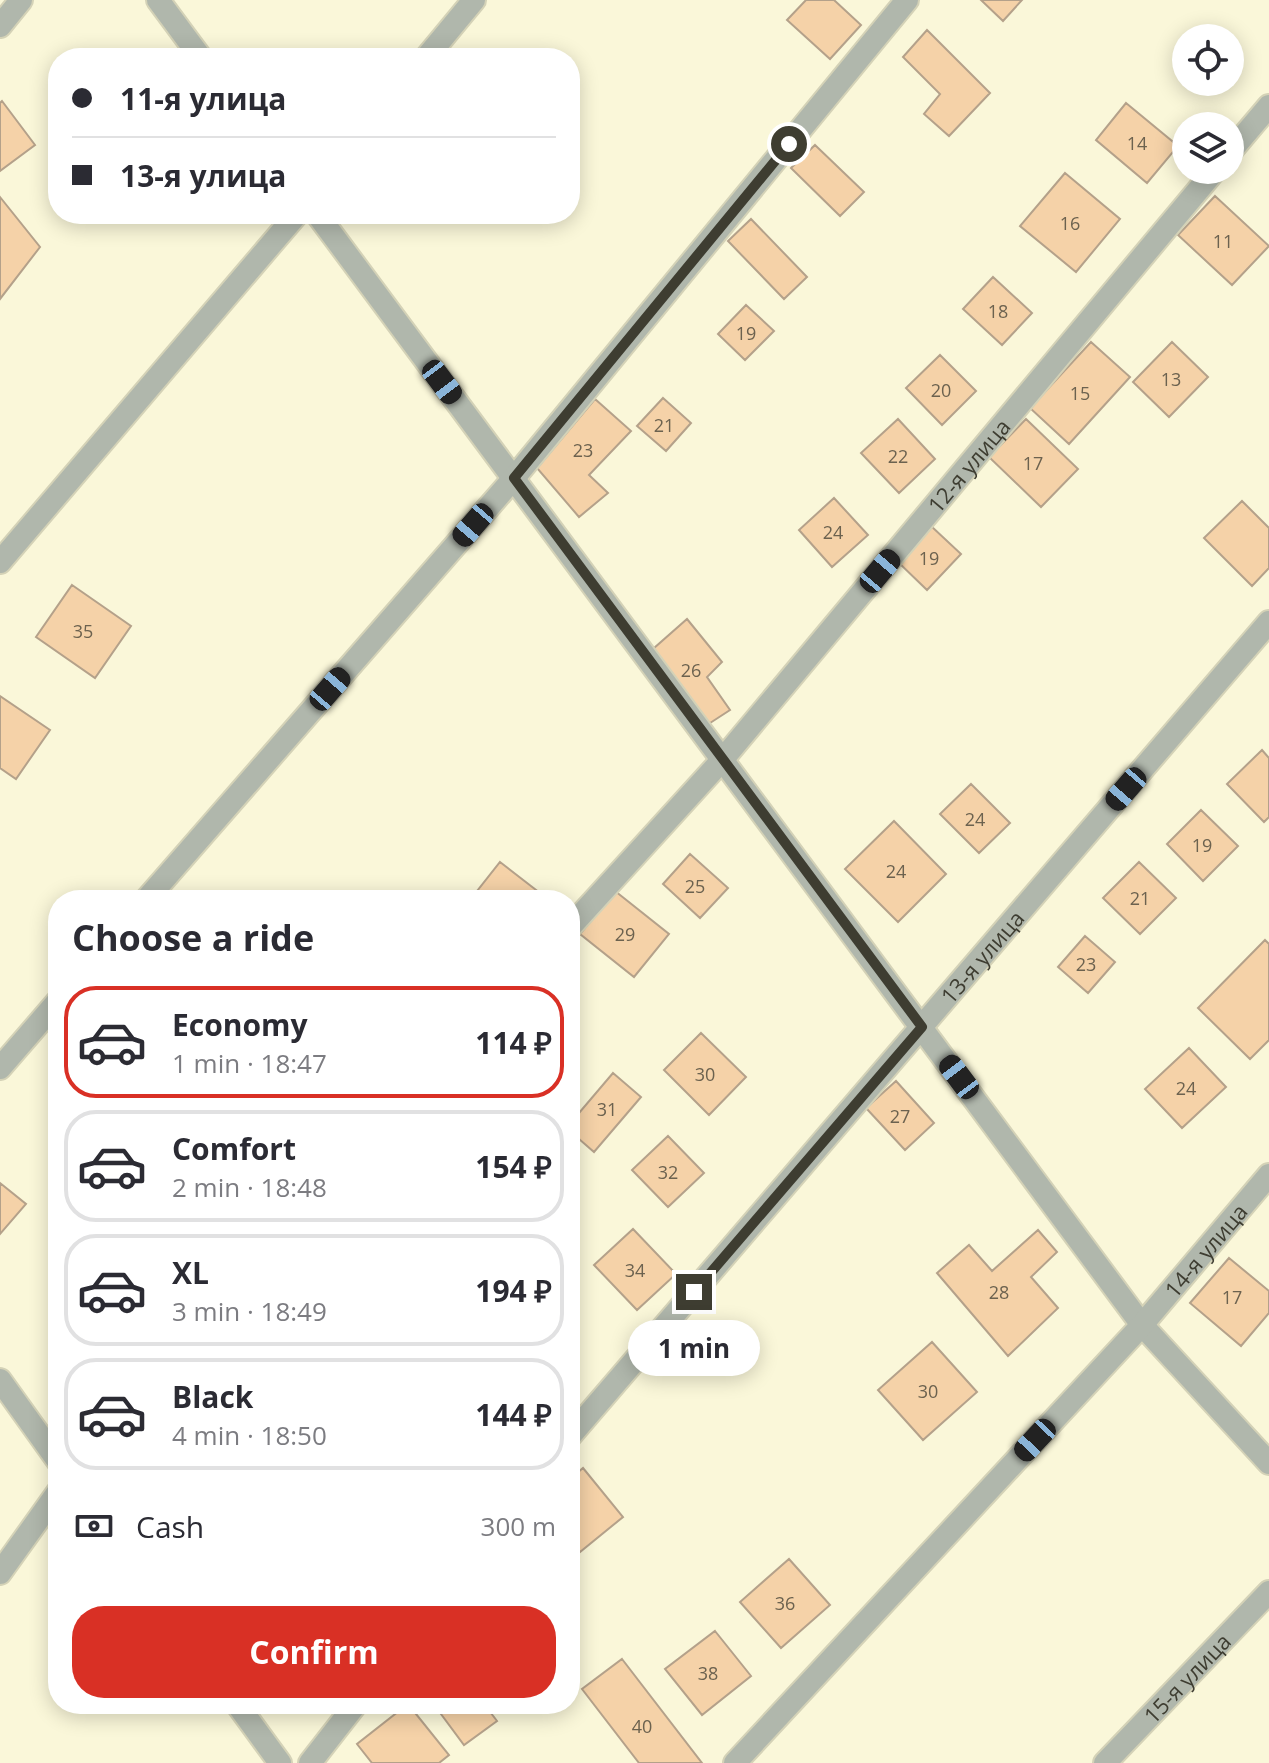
<!DOCTYPE html>
<meta charset="utf-8">
<style>
body{margin:0;font-family:"Open Sans",sans-serif;background:#f7f7f7;color:#2b2b33;height:100vh;display:flex;flex-direction:column;font-size:30px;white-space:nowrap}
*{box-sizing:border-box;margin:0}
p{font-size:26px;color:#7c7c81}
.icon{flex:none;width:44px;height:44px;fill:none;stroke:currentColor;stroke-width:2;stroke-linecap:round;stroke-linejoin:round}
.map{position:relative;flex:1;overflow:hidden}
.details{position:absolute;left:48px;top:890px;width:532px;height:824px;display:flex;flex-direction:column;background:#fff;border-radius:32px;box-shadow:0 4px 20px #0003}
.details>*{flex:none}
.hud{position:absolute;left:48px;top:48px;width:532px;height:176px;border-radius:32px;box-shadow:0 4px 20px #0003;display:grid;align-content:center;height:176px;padding:0 24px;background:#fff}
.tools{position:absolute;left:1172px;top:24px;display:grid;gap:16px}
.tools a{display:grid;place-items:center;width:72px;height:72px;border-radius:50%;background:#fff;box-shadow:0 4px 20px #0003;font-size:40px}
.end{position:absolute;width:36px;height:36px;margin:-18px;border:10px solid #3e3d31;background:#fff;box-shadow:0 0 0 4px #fff}
.from{border-radius:50%}
.bubble{position:absolute;height:56px;border-radius:28px;background:#fff;box-shadow:0 4px 20px #0003;font-size:26px;font-weight:700;line-height:56px;text-align:center}
.car{position:absolute;width:24px;height:48px;margin:-24px -12px;border-radius:10px;box-shadow:0 0 6px 2px #0007;background:linear-gradient(#222 24%,#8ab4d8 0 40%,#222 0 76%,#8ab4d8 0 86%,#222 0)}
.hud b{display:flex;align-items:center;gap:28px;height:76px;font-size:30px}
.hud b+b{border-top:2px solid #e1e1e2}
.hud i{width:20px;height:20px;background:#2b2b33}
ul{padding:0;list-style:none}
li{display:flex;align-items:center;gap:24px;height:112px;margin:0 16px 12px;padding:0 8px;border:4px solid #e1e1e2;border-radius:32px}
li div{flex:1}
li b{display:block;font-size:30px}
li em{font-style:normal;font-weight:700}
li.on{border-color:#d93025}
li>.icon{width:72px;height:72px;stroke-width:1.5}
h2{padding:0 24px;font-size:36px;line-height:96px}
.pay{display:flex;align-items:center;gap:20px;height:88px;padding:0 24px;font-size:30px}
.pay p{margin-inline-start:auto}
.primary-button{display:flex;gap:16px;margin-top:auto;padding:16px 24px}
.primary-button a{flex:1;height:92px;border-radius:32px;background:#d93025;color:#fff;font-size:32px;font-weight:700;line-height:92px;text-align:center}
.map>svg:first-child{display:block}
.building{fill:#f5d2a8;stroke:#b4a18a;stroke-width:2}
.lines{fill:none;stroke-linecap:round;stroke-linejoin:round}
.minor-casing{stroke:#d4d2b7;stroke-width:26}
.minor{stroke:#b0b7ac;stroke-width:22}
.route{stroke:#3e3d31;stroke-width:10}
.labels{text-anchor:middle;dominant-baseline:central;stroke-width:6;stroke-linejoin:round;paint-order:stroke}
.number-label{font-size:18px;fill:#6c624f}
.street-label{font-size:22px;fill:#3e3d31;stroke:#fff}
</style>
<div class="map">
<svg width="1269" height="1763" viewBox="0 0 1269 1763">
<rect width="100%" height="100%" fill="#faf7d9"/>
<path class="building" d="M806,0H834L861,25L830,59L787,20Z
M981,0H1022L1003,21Z
M927,30L990,93L949,136L924,114L940,94L903,57Z
M2,101L35,145L0,171V103Z
M1126,103L1178,146L1147,183L1096,140Z
M815,145L864,192L840,216L791,168Z
M1065,173L1120,219L1076,272L1020,226Z
M1215,196L1269,246L1232,285L1178,235Z
M0,197L40,247L0,299Z
M751,219L807,277L784,299L728,241Z
M993,277L1032,313L1002,345L963,309Z
M746,305L774,331L745,360L718,334Z
M1091,342L1130,377L1069,444L1030,408Z
M1172,342L1208,377L1169,417L1133,382Z
M940,355L976,391L942,425L906,388Z
M663,398L691,423L666,451L637,426Z
M595,399L631,431L589,475L608,493L579,517L537,468Z
M898,419L935,459L899,493L861,453Z
M1026,419L1078,469L1041,507L989,457Z
M834,498L868,535L832,567L799,530Z
M1242,501L1269,528V568L1252,586L1204,538Z
M931,526L961,554L927,590L898,562Z
M72,585L131,626L95,678L36,637Z
M687,619L722,662L707,677L730,710L707,725L653,649Z
M0,696L50,730L16,779L0,768Z
M1262,750L1269,758V817L1264,822L1227,784Z
M971,784L1010,823L979,853L940,814Z
M1201,810L1238,846L1203,881L1167,844Z
M894,821L946,874L898,922L845,869Z
M690,854L728,888L700,918L663,884Z
M500,862L549,900H470Z
M1139,862L1176,898L1140,934L1103,898Z
M615,891L669,934L634,977L580,934Z
M1085,936L1115,962L1088,993L1058,967Z
M1265,940L1269,944V1040L1250,1059L1198,1008Z
M701,1033L746,1077L709,1115L664,1070Z
M1189,1048L1226,1087L1182,1128L1145,1089Z
M613,1073L641,1097L594,1152L579,1139L573,1120Z
M896,1081L934,1123L905,1150L866,1108Z
M668,1136L704,1173L668,1207L632,1170Z
M0,1183L26,1204L0,1234Z
M633,1229L676,1274L637,1310L594,1265Z
M1038,1230L1057,1252L1031,1277L1058,1308L1008,1356L937,1273L969,1245L992,1271Z
M1229,1258L1269,1291V1313L1241,1346L1190,1303Z
M932,1342L977,1392L923,1440L878,1390Z
M583,1468L623,1517L580,1552L570,1539V1479Z
M789,1559L830,1605L781,1648L740,1602Z
M715,1631L751,1676L702,1715L665,1669Z
M622,1659L702,1763H639L582,1689Z
M408,1704L449,1755L439,1763H372L357,1744Z
M446,1704H484L497,1721L464,1745L438,1710Z"/>
<g class="lines">
<g class="minor-casing">
<g id="minor">
<path d="M158,0L201,58"/>
<path d="M0,26L21,0"/>
<path d="M426,58L474,0"/>
<path d="M1230,152L1269,106"/>
<path d="M317,214L1142,1325L1269,1463"/>
<path d="M0,562L297,214"/>
<path d="M146,900L514,478L907,0"/>
<path id="s1" d="M570,927L723,759L1215,170"/>
<path d="M0,1068L58,1001"/>
<path d="M0,1380L58,1461"/>
<path id="s2" d="M570,1436L1269,622"/>
<path d="M0,1573L58,1492"/>
<path d="M237,1704L280,1763"/>
<path d="M310,1763L356,1704"/>
<path id="s3" d="M735,1763L1142,1325L1269,1175"/>
<path id="s4" d="M1105,1763L1269,1592"/>
</g>
</g>
<use href="#minor" class="minor"/>
</g>
<g class="lines">
<path class="route" d="M694,1292L922,1027L514,478L789,144"/>
</g>
<g class="labels">
<g class="number-label">
<text x="1137" y="143">14</text>
<text x="1070" y="223">16</text>
<text x="1223" y="241">11</text>
<text x="998" y="311">18</text>
<text x="746" y="333">19</text>
<text x="1171" y="379">13</text>
<text x="941" y="390">20</text>
<text x="1080" y="393">15</text>
<text x="664" y="425">21</text>
<text x="583" y="450">23</text>
<text x="898" y="456">22</text>
<text x="1033" y="463">17</text>
<text x="833" y="532">24</text>
<text x="929" y="558">19</text>
<text x="83" y="631">35</text>
<text x="691" y="670">26</text>
<text x="975" y="819">24</text>
<text x="1202" y="845">19</text>
<text x="896" y="871">24</text>
<text x="695" y="886">25</text>
<text x="1140" y="898">21</text>
<text x="625" y="934">29</text>
<text x="1086" y="964">23</text>
<text x="705" y="1074">30</text>
<text x="1186" y="1088">24</text>
<text x="607" y="1109">31</text>
<text x="900" y="1116">27</text>
<text x="668" y="1172">32</text>
<text x="635" y="1270">34</text>
<text x="999" y="1292">28</text>
<text x="1232" y="1297">17</text>
<text x="928" y="1391">30</text>
<text x="785" y="1603">36</text>
<text x="708" y="1673">38</text>
<text x="642" y="1726">40</text>
</g>
<g class="street-label">
<text stroke="none"><textPath href="#s1" startOffset="610">12-я улица</textPath></text>
<text stroke="none"><textPath href="#s2" startOffset="632">13-я улица</textPath></text>
<text stroke="none"><textPath href="#s3" startOffset="696">14-я улица</textPath></text>
<text stroke="none"><textPath href="#s4" startOffset="118">15-я улица</textPath></text>
</g>
</g>
</svg>
<div class="tools">
<a><svg class="icon" aria-label="locate" viewBox="0 0 24 24"><circle cx="12" cy="12" r="6"/><path d="M12 2v4M12 18v4M2 12h4M18 12h4"/></svg></a>
<a><svg class="icon" aria-label="layers" viewBox="0 0 24 24"><path d="M12 4l9 5-9 5-9-5zM3 14l9 5 9-5"/></svg></a>
</div>
<i class="end from" style="left:789px;top:144px"></i>
<i class="end" style="left:694px;top:1292px"></i>
<div class="bubble" style="left:628px;top:1320px;width:132px">1 min</div>
<i class="car" style="left:442px;top:382px;rotate:143deg"></i>
<i class="car" style="left:473px;top:525px;rotate:221deg"></i>
<i class="car" style="left:880px;top:571px;rotate:40deg"></i>
<i class="car" style="left:330px;top:689px;rotate:41deg"></i>
<i class="car" style="left:1126px;top:789px;rotate:221deg"></i>
<i class="car" style="left:959px;top:1077px;rotate:323deg"></i>
<i class="car" style="left:1035px;top:1440px;rotate:223deg"></i>
<div class="hud">
<b><i class="from"></i>11-я улица</b>
<b><i></i>13-я улица</b>
</div>
<section class="details">
<h2>Choose a ride</h2>
<ul>
<li class="on"><svg class="icon" aria-label="car" viewBox="0 0 24 24"><path d="M5 17H2v-5l4-1 3-4h7l3 4 3 1v5h-3M9 17h6M6 11h13"/><circle cx="7" cy="17" r="2"/><circle cx="17" cy="17" r="2"/></svg><div><b>Economy</b><p>1 min · 18:47</p></div><em>114 ₽</em></li>
<li><svg class="icon" aria-label="car" viewBox="0 0 24 24"><path d="M5 17H2v-5l4-1 3-4h7l3 4 3 1v5h-3M9 17h6M6 11h13"/><circle cx="7" cy="17" r="2"/><circle cx="17" cy="17" r="2"/></svg><div><b>Comfort</b><p>2 min · 18:48</p></div><em>154 ₽</em></li>
<li><svg class="icon" aria-label="car" viewBox="0 0 24 24"><path d="M5 17H2v-5l4-1 3-4h7l3 4 3 1v5h-3M9 17h6M6 11h13"/><circle cx="7" cy="17" r="2"/><circle cx="17" cy="17" r="2"/></svg><div><b>XL</b><p>3 min · 18:49</p></div><em>194 ₽</em></li>
<li><svg class="icon" aria-label="car" viewBox="0 0 24 24"><path d="M5 17H2v-5l4-1 3-4h7l3 4 3 1v5h-3M9 17h6M6 11h13"/><circle cx="7" cy="17" r="2"/><circle cx="17" cy="17" r="2"/></svg><div><b>Black</b><p>4 min · 18:50</p></div><em>144 ₽</em></li>
</ul>
<div class="pay"><svg class="icon" aria-label="cash" viewBox="0 0 24 24"><path d="M3 7h18v10H3z"/><circle cx="12" cy="12" r="2"/></svg>Cash<p>300 m</p></div>
<div class="primary-button"><a>Confirm</a></div>
</section>
</div>
